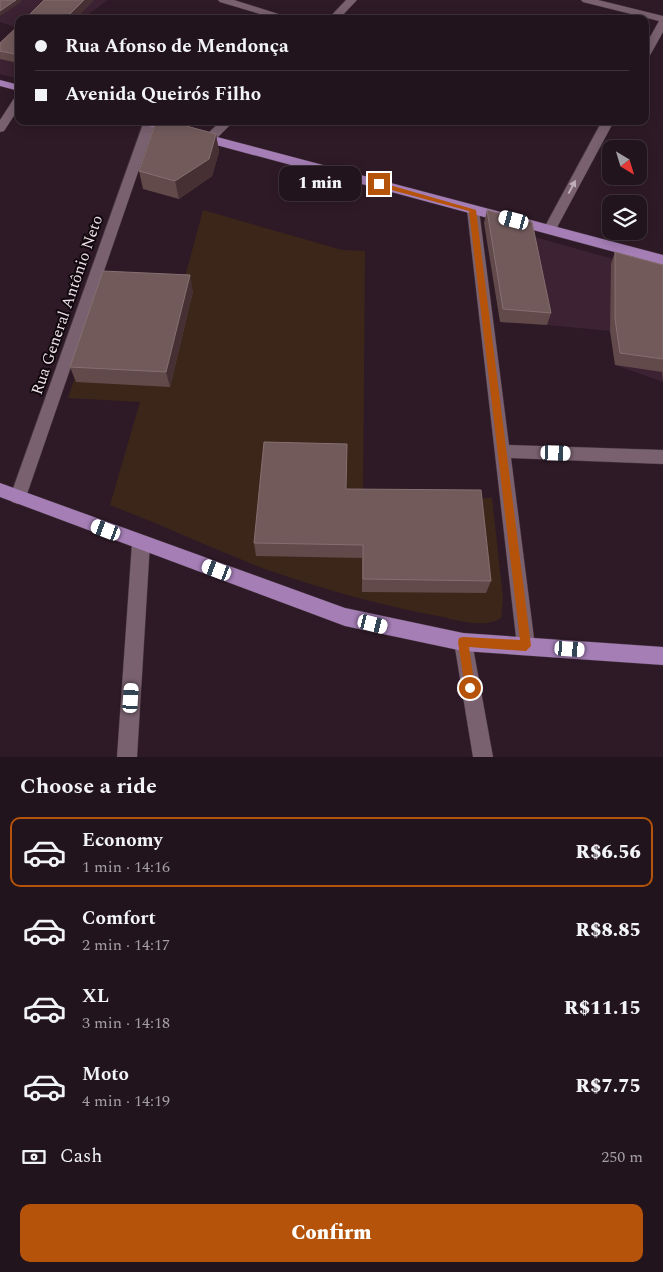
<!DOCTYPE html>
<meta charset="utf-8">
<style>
body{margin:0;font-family:Spectral,serif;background:#2e2129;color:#f1f3f6;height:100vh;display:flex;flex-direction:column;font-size:19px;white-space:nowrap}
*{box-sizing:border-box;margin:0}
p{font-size:16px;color:#a29ea3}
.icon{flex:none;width:28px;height:28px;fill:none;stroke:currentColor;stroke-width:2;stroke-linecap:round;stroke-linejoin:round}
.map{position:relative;height:757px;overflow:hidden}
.details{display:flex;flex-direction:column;background:#22141c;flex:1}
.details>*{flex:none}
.guide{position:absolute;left:15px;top:15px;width:634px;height:110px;border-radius:10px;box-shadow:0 2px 12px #0003,0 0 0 1px #3f333b;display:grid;align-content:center;height:110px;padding:0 20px;background:#22141c}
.needle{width:32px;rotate:142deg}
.buttons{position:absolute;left:602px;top:140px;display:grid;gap:10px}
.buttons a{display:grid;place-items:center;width:45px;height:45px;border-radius:10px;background:#22141c;box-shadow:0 2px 12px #0003,0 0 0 1px #3f333b;font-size:25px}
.end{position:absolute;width:22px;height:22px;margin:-11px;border:6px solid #b45309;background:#fff;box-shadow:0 0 0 2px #fff}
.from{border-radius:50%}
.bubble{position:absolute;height:35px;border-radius:10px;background:#22141c;box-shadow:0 2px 12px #0003,0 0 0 1px #3f333b;font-size:16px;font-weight:800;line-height:35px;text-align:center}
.car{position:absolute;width:15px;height:30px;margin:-15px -8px;border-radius:6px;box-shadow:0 0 4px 1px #0007;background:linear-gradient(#fff 24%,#345 0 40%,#fff 0 76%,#345 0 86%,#fff 0)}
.guide b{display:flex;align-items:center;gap:18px;height:48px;font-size:19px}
.guide b+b{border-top:1px solid #3f333b}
.guide i{width:12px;height:12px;background:#f1f3f6}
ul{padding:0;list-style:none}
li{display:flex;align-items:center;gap:15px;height:70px;margin:0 10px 8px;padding:0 10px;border:2px solid transparent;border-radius:10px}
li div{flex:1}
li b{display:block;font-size:19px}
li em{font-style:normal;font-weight:800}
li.active{border-color:#b45309}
li>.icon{width:45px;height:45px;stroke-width:1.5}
h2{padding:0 20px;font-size:22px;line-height:60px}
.pay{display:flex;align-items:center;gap:12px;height:55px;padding:0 20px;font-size:19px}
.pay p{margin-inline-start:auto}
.button{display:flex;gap:10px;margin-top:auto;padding:10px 20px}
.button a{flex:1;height:58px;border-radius:10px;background:#b45309;color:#fff;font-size:20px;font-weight:800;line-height:58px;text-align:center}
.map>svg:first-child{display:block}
.built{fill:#3c2232}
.green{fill:#3c2619}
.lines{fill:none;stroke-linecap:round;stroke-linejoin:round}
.minor-casing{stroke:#45353f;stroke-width:1}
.major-casing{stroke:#45353f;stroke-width:1}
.minor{fill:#79616f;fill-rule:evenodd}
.major{fill:#a47eb5;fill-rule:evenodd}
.wall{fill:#62494a}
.shaded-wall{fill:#473034}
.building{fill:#725a5b;stroke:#856f71}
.oneway{fill:#bfadb8}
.route{fill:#b45309}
.labels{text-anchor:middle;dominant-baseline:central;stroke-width:4;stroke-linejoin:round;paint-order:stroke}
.street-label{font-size:16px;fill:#eee0e8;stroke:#11080d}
</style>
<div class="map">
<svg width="663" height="757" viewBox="0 0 663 757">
<rect width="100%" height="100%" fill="#2e1a26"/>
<path class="built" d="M0,0H108L82,19H19V79L0,74V42L17,28L0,22Z
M528,235L606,257L663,271V382L615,365L610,331L547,325Z"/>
<path class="green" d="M203,210L342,250L365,251L363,498H492L503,598L501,618C485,629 456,620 438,616C379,605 322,589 265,569C213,549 162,525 110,505L140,402L68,398L110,274L185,277Z"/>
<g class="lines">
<g class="minor-casing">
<path id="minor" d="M218,0H234L294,19H277L220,2Z
M346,0H357L339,19H328Z
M581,0H598L663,16V32L649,57L645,58V46L659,21L583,2Z
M19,96V108L4,131L0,132V120L15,97Z
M144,121H154L155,123L26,497L24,502L18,504L12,502L10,497Z
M221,121H234L213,142H205L203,139L205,136Z
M602,121H614L554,233H544L543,230Z
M473,206L479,210L509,445L663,450V464L511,458L535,646L533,653L526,655L519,653L517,646L467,210Z
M141,535L147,537L150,543L137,757H117L132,543L135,537Z
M463,633L470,636L472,642L493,757H473L454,642L456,636Z"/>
</g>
<g class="major-casing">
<path id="major" d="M0,80L19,85V91L0,86Z
M136,121H156L178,128L180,130L174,133L138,123Z
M198,132L663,255V265L194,139L192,136Z
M0,483L345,608L463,633L663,647V665L463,651L345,626L0,497Z"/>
</g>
<use href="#minor" class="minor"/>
<use href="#major" class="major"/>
</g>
<path class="wall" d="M19,25V62L18,63L0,59V43Z
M216,134L219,152L212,176L179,199L143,189L139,171Z
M487,210L551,313L547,325L500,322L484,223Z
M615,252L663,265V382L662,372L615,365L610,331L611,264Z
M193,291L170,387L76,382L70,367Z
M346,489L491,581L486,593L362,592V558L256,556L254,543Z"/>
<path class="shaded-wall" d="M16,0H21V2L0,16V11Z
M84,0H94L76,19H65Z
M19,51V62L18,63L15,54Z
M216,134L219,152L212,176L179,199L175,181Z
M190,275L193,291L170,387L166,372Z"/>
<path class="building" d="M0,0H16L0,11Z
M44,0H84L65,19H25Z
M19,25V51L15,54L0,51V43Z
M156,121H168L216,134L209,159L175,181L139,171Z
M487,210L532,222L551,313L503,309Z
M615,252L663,265V359L620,353L615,319Z
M103,271L190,275L166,372L70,367Z
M264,442L347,444L346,489L481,490L491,581L363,579V545L254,543Z"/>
<defs><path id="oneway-solid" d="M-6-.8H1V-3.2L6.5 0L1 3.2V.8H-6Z" transform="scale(1.25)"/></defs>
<use class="oneway" href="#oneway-solid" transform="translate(572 187) rotate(-62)"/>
<path class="route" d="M379,182L476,210L531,646L526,651L469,647L475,688L474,692L470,693L466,692L465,688L458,642L459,638L463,637L520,640L469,211L377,186V183Z"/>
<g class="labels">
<g class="street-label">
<text transform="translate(67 305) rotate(-71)">Rua General Antônio Neto</text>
</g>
</g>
</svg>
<div class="buttons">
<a><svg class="needle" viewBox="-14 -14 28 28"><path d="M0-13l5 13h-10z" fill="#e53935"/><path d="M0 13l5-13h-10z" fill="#a29ea3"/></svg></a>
<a><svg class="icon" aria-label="layers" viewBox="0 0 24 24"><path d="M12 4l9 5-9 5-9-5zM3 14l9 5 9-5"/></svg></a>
</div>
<i class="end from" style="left:470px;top:688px"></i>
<i class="end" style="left:379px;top:184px"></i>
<div class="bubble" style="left:279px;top:166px;width:82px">1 min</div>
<i class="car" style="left:514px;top:220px;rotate:285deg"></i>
<i class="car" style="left:556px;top:453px;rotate:92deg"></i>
<i class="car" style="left:106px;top:530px;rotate:291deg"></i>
<i class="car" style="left:217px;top:570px;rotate:291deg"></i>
<i class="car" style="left:373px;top:624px;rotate:104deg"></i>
<i class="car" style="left:570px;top:649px;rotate:94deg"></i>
<i class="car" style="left:131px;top:698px;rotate:4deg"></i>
<div class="guide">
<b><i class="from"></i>Rua Afonso de Mendonça</b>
<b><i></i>Avenida Queirós Filho</b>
</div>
</div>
<section class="details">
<h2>Choose a ride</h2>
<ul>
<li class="active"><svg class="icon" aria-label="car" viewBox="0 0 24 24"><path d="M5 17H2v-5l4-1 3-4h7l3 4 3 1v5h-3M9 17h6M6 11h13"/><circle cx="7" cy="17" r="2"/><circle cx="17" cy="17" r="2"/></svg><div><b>Economy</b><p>1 min · 14:16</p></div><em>R$6.56</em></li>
<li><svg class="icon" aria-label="car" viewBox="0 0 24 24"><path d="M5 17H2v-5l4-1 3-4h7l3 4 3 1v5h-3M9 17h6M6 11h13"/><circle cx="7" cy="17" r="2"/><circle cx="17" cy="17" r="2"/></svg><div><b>Comfort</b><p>2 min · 14:17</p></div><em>R$8.85</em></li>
<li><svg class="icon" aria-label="car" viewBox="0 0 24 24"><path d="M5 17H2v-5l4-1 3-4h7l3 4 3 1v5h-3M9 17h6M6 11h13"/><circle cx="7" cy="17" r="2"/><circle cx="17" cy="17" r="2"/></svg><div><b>XL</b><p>3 min · 14:18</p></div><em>R$11.15</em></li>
<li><svg class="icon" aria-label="car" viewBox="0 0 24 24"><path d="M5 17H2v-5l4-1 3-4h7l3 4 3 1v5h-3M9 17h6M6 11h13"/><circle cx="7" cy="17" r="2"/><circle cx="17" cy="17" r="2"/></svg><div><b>Moto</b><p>4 min · 14:19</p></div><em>R$7.75</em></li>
</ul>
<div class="pay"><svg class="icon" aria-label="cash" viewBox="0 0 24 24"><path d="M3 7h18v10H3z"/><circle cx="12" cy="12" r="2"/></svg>Cash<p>250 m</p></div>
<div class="button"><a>Confirm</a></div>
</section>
